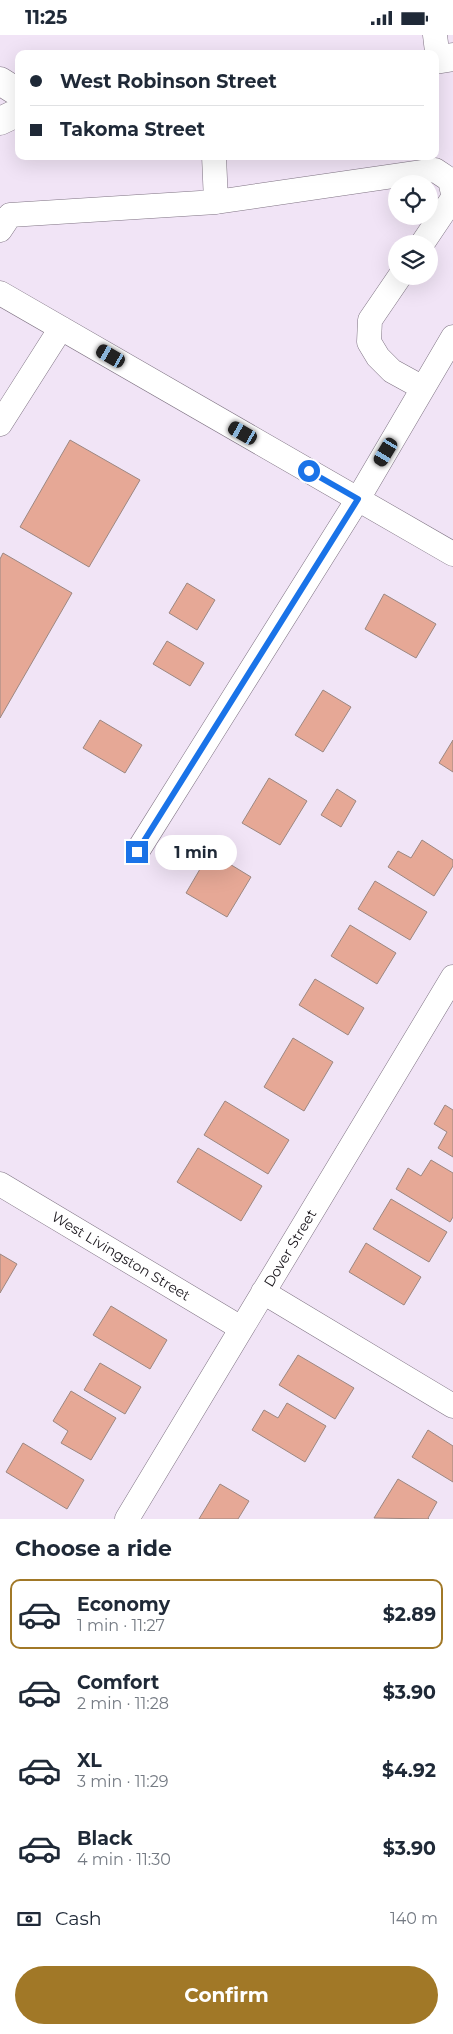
<!DOCTYPE html>
<meta charset="utf-8">
<style>
body{margin:0;font-family:Montserrat,sans-serif;background:#f2f2f3;color:#1f2937;height:100vh;display:flex;flex-direction:column;font-size:19px;white-space:nowrap}
*{box-sizing:border-box;margin:0}
p{font-size:16px;color:#747a83}
.icon{flex:none;width:28px;height:28px;fill:none;stroke:currentColor;stroke-width:2;stroke-linecap:round;stroke-linejoin:round}
.map{position:relative;height:1484px;overflow:hidden}
.drawer{display:flex;flex-direction:column;background:#fff;flex:1}
.drawer>*{flex:none}
.top-card{position:absolute;left:15px;top:15px;width:424px;height:110px;border-radius:10px;box-shadow:0 5px 20px #0002;display:grid;align-content:center;height:110px;padding:0 15px;background:#fff}
.tools{position:absolute;left:388px;top:140px;display:grid;gap:10px}
.tools a{display:grid;place-items:center;width:50px;height:50px;border-radius:50%;background:#fff;box-shadow:0 5px 20px #0002;font-size:25px}
.end{position:absolute;width:22px;height:22px;margin:-11px;border:6px solid #1a73e8;background:#fff;box-shadow:0 0 0 2px #fff}
.from{border-radius:50%}
.bubble{position:absolute;height:35px;border-radius:18px;background:#fff;box-shadow:0 5px 20px #0002;font-size:16px;font-weight:700;line-height:35px;text-align:center}
.car{position:absolute;width:15px;height:30px;margin:-15px -8px;border-radius:6px;box-shadow:0 0 4px 1px #0007;background:linear-gradient(#222 24%,#8ab4d8 0 40%,#222 0 76%,#8ab4d8 0 86%,#222 0)}
.top-card b{display:flex;align-items:center;gap:18px;height:48px;font-size:19px}
.top-card b+b{border-top:1px solid #e0e1e3}
.top-card i{width:12px;height:12px;background:#1f2937}
ul{padding:0;list-style:none}
li{display:flex;align-items:center;gap:15px;height:70px;margin:0 10px 8px;padding:0 5px;border:2px solid transparent;border-radius:10px}
li div{flex:1}
li b{display:block;font-size:19px}
li em{font-style:normal;font-weight:700}
li.on{border-color:#a17827}
li>.icon{width:45px;height:45px;stroke-width:1.5}
h2{padding:0 15px;font-size:22px;line-height:60px}
.pay{display:flex;align-items:center;gap:12px;height:55px;padding:0 15px;font-size:19px}
.pay p{margin-inline-start:auto}
.cta{display:flex;gap:10px;margin-top:auto;padding:10px 15px}
.cta a{flex:1;height:58px;border-radius:30px;background:#a17827;color:#fff;font-size:20px;font-weight:700;line-height:58px;text-align:center}
.status{display:flex;justify-content:space-between;align-items:center;height:35px;padding:0 25px;background:#fff;direction:ltr}
.status svg{height:14px;fill:currentColor}
.map>svg:first-child{display:block}
.building{fill:#e6a896;stroke:#9c8781}
.lines{fill:none;stroke-linecap:round;stroke-linejoin:round}
.minor-casing{stroke:#7f7383;stroke-width:25}
.major-casing{stroke:#7f7383;stroke-width:29}
.minor{stroke:#fff;stroke-width:24}
.major{stroke:#fff;stroke-width:28}
.route{stroke:#1a73e8;stroke-width:6}
.labels{text-anchor:middle;dominant-baseline:central;stroke-width:4;stroke-linejoin:round;paint-order:stroke}
.street-label{font-size:14px;fill:#18141a;stroke:#fff}
</style>
<div class="status"><b>11:25</b><svg viewBox="0 0 49 12"><path d="M0 12V9h3v3zM5 12V6h3v6zM10 12V3h3v9zM15 12V0h3v12zM26 1h20v11H26zM47 4h2v5h-2z"/></svg></div>
<div class="map">
<svg width="453" height="1484" viewBox="0 0 453 1484">
<rect width="100%" height="100%" fill="#f1e4f6"/>
<path class="building" d="M70,405L140,445L89,532L20,492Z
M3,518L72,558L0,683V524Z
M187,548L215,565L197,595L169,578Z
M384,559L436,589L416,623L365,594Z
M167,606L204,628L190,651L153,629Z
M323,655L351,672L323,717L295,700Z
M100,685L142,710L125,738L83,713Z
M453,705V737L439,728Z
M269,743L307,766L280,810L242,788Z
M337,754L356,766L341,792L321,780Z
M422,805L453,825V831L434,861L388,832L398,816L411,823Z
M210,817L251,842L227,882L186,858Z
M375,846L427,877L410,905L358,874Z
M350,890L396,918L377,949L331,921Z
M315,944L364,973L348,1000L299,970Z
M293,1003L333,1027L304,1076L264,1052Z
M225,1066L289,1105L268,1139L204,1100Z
M445,1070L453,1075V1122L438,1113L447,1097L434,1089Z
M198,1113L262,1151L241,1186L177,1147Z
M431,1125L453,1138V1182L450,1187L396,1154L408,1133L421,1141Z
M391,1164L447,1197L429,1227L373,1194Z
M366,1208L421,1242L404,1270L349,1237Z
M0,1219L17,1229L0,1258Z
M111,1271L167,1305L150,1334L93,1300Z
M298,1320L354,1353L335,1384L279,1350Z
M100,1328L141,1352L125,1379L84,1355Z
M71,1356L116,1383L91,1425L61,1408L68,1396L53,1386Z
M287,1368L326,1391L305,1427L252,1395L264,1375L278,1383Z
M428,1395L453,1411V1447L412,1422Z
M23,1408L84,1445L67,1474L6,1437Z
M398,1444L437,1467L428,1483L429,1484L374,1483Z
M220,1449L249,1466L238,1484H199Z"/>
<g class="lines">
<g class="minor-casing">
<path id="minor" d="M435,0L438,25
M214,121L216,167L435,135L450,145L453,159
M0,195L10,180L216,167
M422,209L453,163
M400,241L370,285L369,307L378,322L392,336L423,353
M0,258L453,519
M0,389L61,293
M137,817L358,464L453,302
M0,1149L241,1293
M263,1257L453,1371
M127,1484L453,942"/>
</g>
<g class="major-casing">
<path id="major" d="M435,25L453,22
M0,46L19,58
M0,86L19,77"/>
</g>
<use href="#minor" class="minor"/>
<use href="#major" class="major"/>
</g>
<g class="lines">
<path class="route" d="M137,817L358,464L309,436"/>
</g>
<g class="labels">
<g class="street-label">
<text transform="translate(290 1213) rotate(-59)">Dover Street</text>
<text transform="translate(121 1221) rotate(31)">West Livingston Street</text>
</g>
</g>
</svg>
<div class="tools">
<a><svg class="icon" aria-label="locate" viewBox="0 0 24 24"><circle cx="12" cy="12" r="6"/><path d="M12 2v4M12 18v4M2 12h4M18 12h4"/></svg></a>
<a><svg class="icon" aria-label="layers" viewBox="0 0 24 24"><path d="M12 4l9 5-9 5-9-5zM3 14l9 5 9-5"/></svg></a>
</div>
<i class="end from" style="left:309px;top:436px"></i>
<i class="end" style="left:137px;top:817px"></i>
<div class="bubble" style="left:155px;top:800px;width:82px">1 min</div>
<i class="car" style="left:111px;top:321px;rotate:300deg"></i>
<i class="car" style="left:243px;top:398px;rotate:300deg"></i>
<i class="car" style="left:386px;top:417px;rotate:211deg"></i>
<div class="top-card">
<b><i class="from"></i>West Robinson Street</b>
<b><i></i>Takoma Street</b>
</div>
</div>
<section class="drawer">
<h2>Choose a ride</h2>
<ul>
<li class="on"><svg class="icon" aria-label="car" viewBox="0 0 24 24"><path d="M5 17H2v-5l4-1 3-4h7l3 4 3 1v5h-3M9 17h6M6 11h13"/><circle cx="7" cy="17" r="2"/><circle cx="17" cy="17" r="2"/></svg><div><b>Economy</b><p>1 min · 11:27</p></div><em>$2.89</em></li>
<li><svg class="icon" aria-label="car" viewBox="0 0 24 24"><path d="M5 17H2v-5l4-1 3-4h7l3 4 3 1v5h-3M9 17h6M6 11h13"/><circle cx="7" cy="17" r="2"/><circle cx="17" cy="17" r="2"/></svg><div><b>Comfort</b><p>2 min · 11:28</p></div><em>$3.90</em></li>
<li><svg class="icon" aria-label="car" viewBox="0 0 24 24"><path d="M5 17H2v-5l4-1 3-4h7l3 4 3 1v5h-3M9 17h6M6 11h13"/><circle cx="7" cy="17" r="2"/><circle cx="17" cy="17" r="2"/></svg><div><b>XL</b><p>3 min · 11:29</p></div><em>$4.92</em></li>
<li><svg class="icon" aria-label="car" viewBox="0 0 24 24"><path d="M5 17H2v-5l4-1 3-4h7l3 4 3 1v5h-3M9 17h6M6 11h13"/><circle cx="7" cy="17" r="2"/><circle cx="17" cy="17" r="2"/></svg><div><b>Black</b><p>4 min · 11:30</p></div><em>$3.90</em></li>
</ul>
<div class="pay"><svg class="icon" aria-label="cash" viewBox="0 0 24 24"><path d="M3 7h18v10H3z"/><circle cx="12" cy="12" r="2"/></svg>Cash<p>140 m</p></div>
<div class="cta"><a>Confirm</a></div>
</section>
